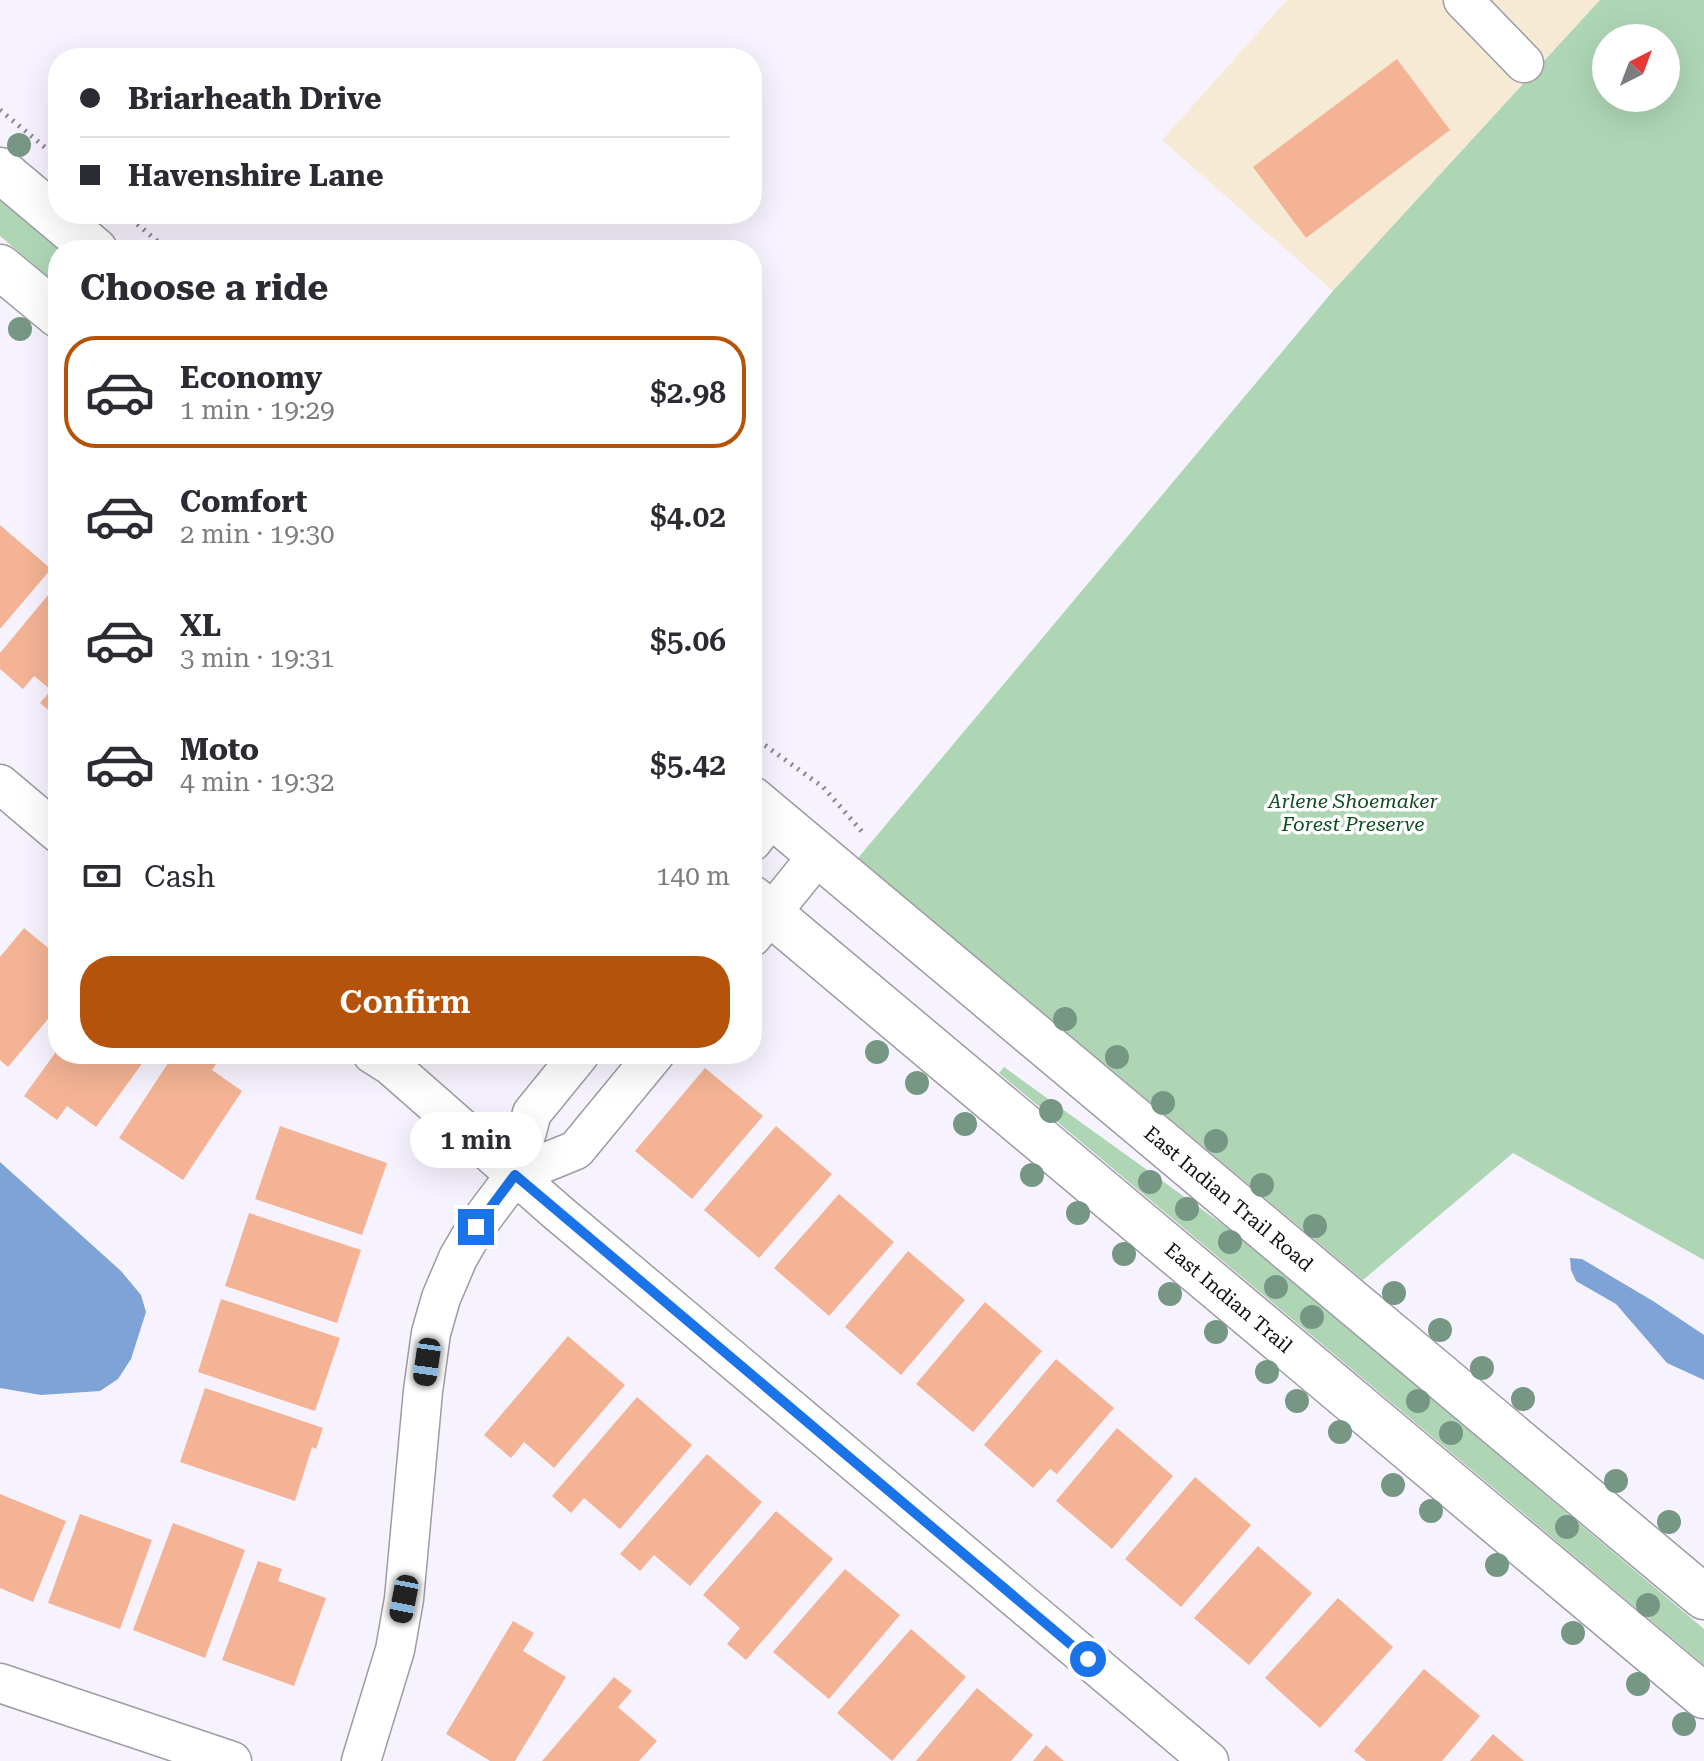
<!DOCTYPE html>
<meta charset="utf-8">
<style>
body{margin:0;font-family:"Roboto Serif",serif;background:#f2f2f3;color:#2b2b33;height:100vh;display:flex;flex-direction:column;font-size:30px;white-space:nowrap}
*{box-sizing:border-box;margin:0}
p{font-size:26px;color:#7c7c81}
.icon{flex:none;width:44px;height:44px;fill:none;stroke:currentColor;stroke-width:2;stroke-linecap:round;stroke-linejoin:round}
.map{position:relative;flex:1;overflow:hidden}
.drawer{position:absolute;left:48px;top:240px;width:714px;height:824px;display:flex;flex-direction:column;background:#fff;border-radius:32px;box-shadow:0 8px 32px #0002}
.drawer>*{flex:none}
.hud{position:absolute;left:48px;top:48px;width:714px;height:176px;border-radius:32px;box-shadow:0 8px 32px #0002;display:grid;align-content:center;height:176px;padding:0 32px;background:#fff}
.needle{width:52px;rotate:42deg}
.fabs{position:absolute;left:1592px;top:24px;display:grid;gap:16px}
.fabs a{display:grid;place-items:center;width:88px;height:88px;border-radius:50%;background:#fff;box-shadow:0 8px 32px #0002;font-size:40px}
.end{position:absolute;width:36px;height:36px;margin:-18px;border:10px solid #1a73e8;background:#fff;box-shadow:0 0 0 4px #fff}
.from{border-radius:50%}
.bubble{position:absolute;height:56px;border-radius:28px;background:#fff;box-shadow:0 8px 32px #0002;font-size:26px;font-weight:600;line-height:56px;text-align:center}
.car{position:absolute;width:24px;height:48px;margin:-24px -12px;border-radius:10px;box-shadow:0 0 6px 2px #0007;background:linear-gradient(#222 24%,#8ab4d8 0 40%,#222 0 76%,#8ab4d8 0 86%,#222 0)}
.hud b{display:flex;align-items:center;gap:28px;height:76px;font-size:30px}
.hud b+b{border-top:2px solid #e1e1e2}
.hud i{width:20px;height:20px;background:#2b2b33}
ul{padding:0;list-style:none}
li{display:flex;align-items:center;gap:24px;height:112px;margin:0 16px 12px;padding:0 16px;border:4px solid transparent;border-radius:32px}
li div{flex:1}
li b{display:block;font-size:30px}
li em{font-style:normal;font-weight:600}
li.active{border-color:#b45309}
li>.icon{width:72px;height:72px;stroke-width:1.5}
h2{padding:0 32px;font-size:36px;line-height:96px}
.pay{display:flex;align-items:center;gap:20px;height:88px;padding:0 32px;font-size:30px}
.pay p{margin-inline-start:auto}
.primary-button{display:flex;gap:16px;margin-top:auto;padding:16px 32px}
.primary-button a{flex:1;height:92px;border-radius:32px;background:#b45309;color:#fff;font-size:32px;font-weight:600;line-height:92px;text-align:center}
.map>svg:first-child{display:block}
.commercial{fill:#f6ead5}
.green{fill:#aed6b4;fill-rule:evenodd}
.water{fill:#7ea3d6}
.building{fill:#f3b394}
.lines{fill:none;stroke-linecap:round;stroke-linejoin:round}
.minor-casing{stroke:#9e9ba5;stroke-width:41}
.major-casing{stroke:#9e9ba5;stroke-width:47}
.path{stroke:#88858d;stroke-width:5;stroke-dasharray:2 6;stroke-linecap:butt}
.minor{stroke:#fff;stroke-width:38}
.major{stroke:#fff;stroke-width:44}
.tree{fill:#779785}
.route{stroke:#1a73e8;stroke-width:10}
.labels{text-anchor:middle;dominant-baseline:central;stroke-width:7;stroke-linejoin:round;paint-order:stroke}
.park-label{font-size:20px;font-style:italic;fill:#0e4c22;stroke:#fff}
.street-label{font-size:20px;fill:#110f13;stroke:#fff}
</style>
<div class="map">
<svg width="1704" height="1761" viewBox="0 0 1704 1761">
<rect width="100%" height="100%" fill="#f7f3fe"/>
<path class="commercial" d="M1287,0H1600L1333,291L1162,140Z"/>
<path class="green" d="M1600,0H1704V1260L1513,1153L1363,1280L858,858L1333,291ZM1606,38H1666V98H1606Z
M0,200L60,250H58V285L0,236Z
M1004,1067L1239,1236L1704,1629V1665L999,1073Z"/>
<path class="water" d="M0,1162L121,1271L141,1295L146,1312L131,1359L118,1379L100,1391L41,1395L0,1388Z
M1570,1258L1582,1259L1653,1301L1704,1335V1380L1667,1363L1616,1304L1576,1281L1571,1270Z"/>
<path class="building" d="M1397,59L1450,130L1306,238L1253,167Z
M0,525L51,569L0,629Z
M53,589L58,594V718L40,703L51,690L34,676L23,689L0,669V653Z
M24,928L58,956V1007L8,1067L0,1060V957Z
M58,1049V1054H149L96,1127L67,1106L57,1120L24,1096Z
M174,1054H207L218,1061L212,1070L242,1091L183,1180L119,1138Z
M705,1068L763,1116L692,1199L635,1151Z
M280,1126L387,1163L362,1235L255,1199Z
M776,1126L832,1174L759,1258L704,1210Z
M839,1194L894,1242L829,1316L774,1268Z
M249,1213L361,1250L337,1323L225,1286Z
M908,1251L965,1300L901,1375L845,1327Z
M221,1299L340,1338L315,1411L198,1372Z
M985,1302L1042,1351L973,1432L916,1384Z
M568,1336L625,1385L554,1468L524,1442L511,1458L484,1435Z
M1056,1359L1114,1408L1057,1474L1050,1469L1033,1488L984,1445Z
M205,1388L323,1428L316,1449L312,1447L295,1501L180,1462Z
M637,1397L692,1445L620,1529L584,1498L571,1513L552,1496Z
M1117,1428L1173,1476L1112,1549L1056,1501Z
M707,1454L762,1502L690,1586L654,1555L640,1571L620,1554Z
M1195,1477L1251,1525L1181,1607L1125,1559Z
M0,1494L66,1521L33,1602L0,1588Z
M776,1511L833,1559L746,1660L727,1644L740,1628L703,1595Z
M80,1514L152,1540L120,1629L48,1603Z
M173,1523L245,1550L205,1658L133,1630Z
M1258,1546L1312,1593L1249,1665L1194,1618Z
M258,1561L282,1569L278,1581L326,1598L294,1686L222,1660Z
M845,1569L900,1615L829,1699L773,1652Z
M1338,1598L1393,1647L1320,1728L1265,1678Z
M513,1621L534,1633L523,1651L566,1677L515,1761H490L446,1734Z
M911,1629L966,1677L892,1761L837,1713Z
M1424,1669L1480,1716L1442,1761H1366L1354,1751Z
M614,1677L632,1691L618,1707L657,1741L639,1761H542Z
M977,1688L1033,1735L1011,1761H916Z
M1493,1734L1524,1761H1470Z
M1046,1745L1064,1761H1033Z"/>
<g class="lines">
<g class="minor-casing">
<path id="minor" d="M1463,0L1524,63
M0,784L58,833
M752,842L772,816
M752,937L819,854
M372,1054L391,1066L556,1211L1209,1761
M515,1175L576,1150L655,1054
M0,1683L232,1761
M361,1761L395,1650L404,1599L423,1391L431,1333L441,1298L458,1258L476,1227L515,1175L532,1113L580,1054"/>
</g>
<g class="major-casing">
<g id="major">
<path d="M0,170L95,250"/>
<path d="M0,267L58,315"/>
<path id="s1" d="M752,799L1704,1597"/>
<path id="s2" d="M752,898L1704,1696"/>
</g>
</g>
<path class="path" d="M0,110L58,158
M125,214L168,250
M752,736L823,787L865,835"/>
<use href="#minor" class="minor"/>
<use href="#major" class="major"/>
</g>
<g class="tree">
<circle cx="19" cy="145" r="12"/>
<circle cx="20" cy="329" r="12"/>
<circle cx="1065" cy="1019" r="12"/>
<circle cx="877" cy="1052" r="12"/>
<circle cx="1117" cy="1057" r="12"/>
<circle cx="917" cy="1083" r="12"/>
<circle cx="1163" cy="1103" r="12"/>
<circle cx="1051" cy="1111" r="12"/>
<circle cx="965" cy="1124" r="12"/>
<circle cx="1216" cy="1141" r="12"/>
<circle cx="1032" cy="1175" r="12"/>
<circle cx="1150" cy="1182" r="12"/>
<circle cx="1262" cy="1185" r="12"/>
<circle cx="1187" cy="1209" r="12"/>
<circle cx="1078" cy="1213" r="12"/>
<circle cx="1315" cy="1226" r="12"/>
<circle cx="1230" cy="1242" r="12"/>
<circle cx="1124" cy="1254" r="12"/>
<circle cx="1276" cy="1287" r="12"/>
<circle cx="1394" cy="1293" r="12"/>
<circle cx="1170" cy="1294" r="12"/>
<circle cx="1312" cy="1317" r="12"/>
<circle cx="1440" cy="1330" r="12"/>
<circle cx="1216" cy="1332" r="12"/>
<circle cx="1482" cy="1368" r="12"/>
<circle cx="1267" cy="1372" r="12"/>
<circle cx="1523" cy="1399" r="12"/>
<circle cx="1297" cy="1401" r="12"/>
<circle cx="1418" cy="1401" r="12"/>
<circle cx="1340" cy="1432" r="12"/>
<circle cx="1451" cy="1433" r="12"/>
<circle cx="1616" cy="1481" r="12"/>
<circle cx="1393" cy="1485" r="12"/>
<circle cx="1431" cy="1511" r="12"/>
<circle cx="1669" cy="1522" r="12"/>
<circle cx="1567" cy="1527" r="12"/>
<circle cx="1497" cy="1565" r="12"/>
<circle cx="1648" cy="1605" r="12"/>
<circle cx="1573" cy="1633" r="12"/>
<circle cx="1638" cy="1684" r="12"/>
<circle cx="1684" cy="1724" r="12"/>
</g>
<g class="lines">
<path class="route" d="M476,1227L515,1175L1088,1659"/>
</g>
<g class="labels">
<g class="park-label">
<text x="1353" y="801">Arlene Shoemaker<tspan x="1353" dy="23">Forest Preserve</tspan></text>
</g>
<g class="street-label">
<text stroke="none"><textPath href="#s1" startOffset="622">East Indian Trail Road</textPath></text>
<text stroke="none"><textPath href="#s2" startOffset="622">East Indian Trail</textPath></text>
</g>
</g>
</svg>
<div class="fabs">
<a><svg class="needle" viewBox="-14 -14 28 28"><path d="M0-13l5 13h-10z" fill="#e53935"/><path d="M0 13l5-13h-10z" fill="#7c7c81"/></svg></a>
</div>
<i class="end from" style="left:1088px;top:1659px"></i>
<i class="end" style="left:476px;top:1227px"></i>
<div class="bubble" style="left:410px;top:1112px;width:132px">1 min</div>
<i class="car" style="left:427px;top:1362px;rotate:188deg"></i>
<i class="car" style="left:404px;top:1599px;rotate:191deg"></i>
<div class="hud">
<b><i class="from"></i>Briarheath Drive</b>
<b><i></i>Havenshire Lane</b>
</div>
<section class="drawer">
<h2>Choose a ride</h2>
<ul>
<li class="active"><svg class="icon" aria-label="car" viewBox="0 0 24 24"><path d="M5 17H2v-5l4-1 3-4h7l3 4 3 1v5h-3M9 17h6M6 11h13"/><circle cx="7" cy="17" r="2"/><circle cx="17" cy="17" r="2"/></svg><div><b>Economy</b><p>1 min · 19:29</p></div><em>$2.98</em></li>
<li><svg class="icon" aria-label="car" viewBox="0 0 24 24"><path d="M5 17H2v-5l4-1 3-4h7l3 4 3 1v5h-3M9 17h6M6 11h13"/><circle cx="7" cy="17" r="2"/><circle cx="17" cy="17" r="2"/></svg><div><b>Comfort</b><p>2 min · 19:30</p></div><em>$4.02</em></li>
<li><svg class="icon" aria-label="car" viewBox="0 0 24 24"><path d="M5 17H2v-5l4-1 3-4h7l3 4 3 1v5h-3M9 17h6M6 11h13"/><circle cx="7" cy="17" r="2"/><circle cx="17" cy="17" r="2"/></svg><div><b>XL</b><p>3 min · 19:31</p></div><em>$5.06</em></li>
<li><svg class="icon" aria-label="car" viewBox="0 0 24 24"><path d="M5 17H2v-5l4-1 3-4h7l3 4 3 1v5h-3M9 17h6M6 11h13"/><circle cx="7" cy="17" r="2"/><circle cx="17" cy="17" r="2"/></svg><div><b>Moto</b><p>4 min · 19:32</p></div><em>$5.42</em></li>
</ul>
<div class="pay"><svg class="icon" aria-label="cash" viewBox="0 0 24 24"><path d="M3 7h18v10H3z"/><circle cx="12" cy="12" r="2"/></svg>Cash<p>140 m</p></div>
<div class="primary-button"><a>Confirm</a></div>
</section>
</div>
